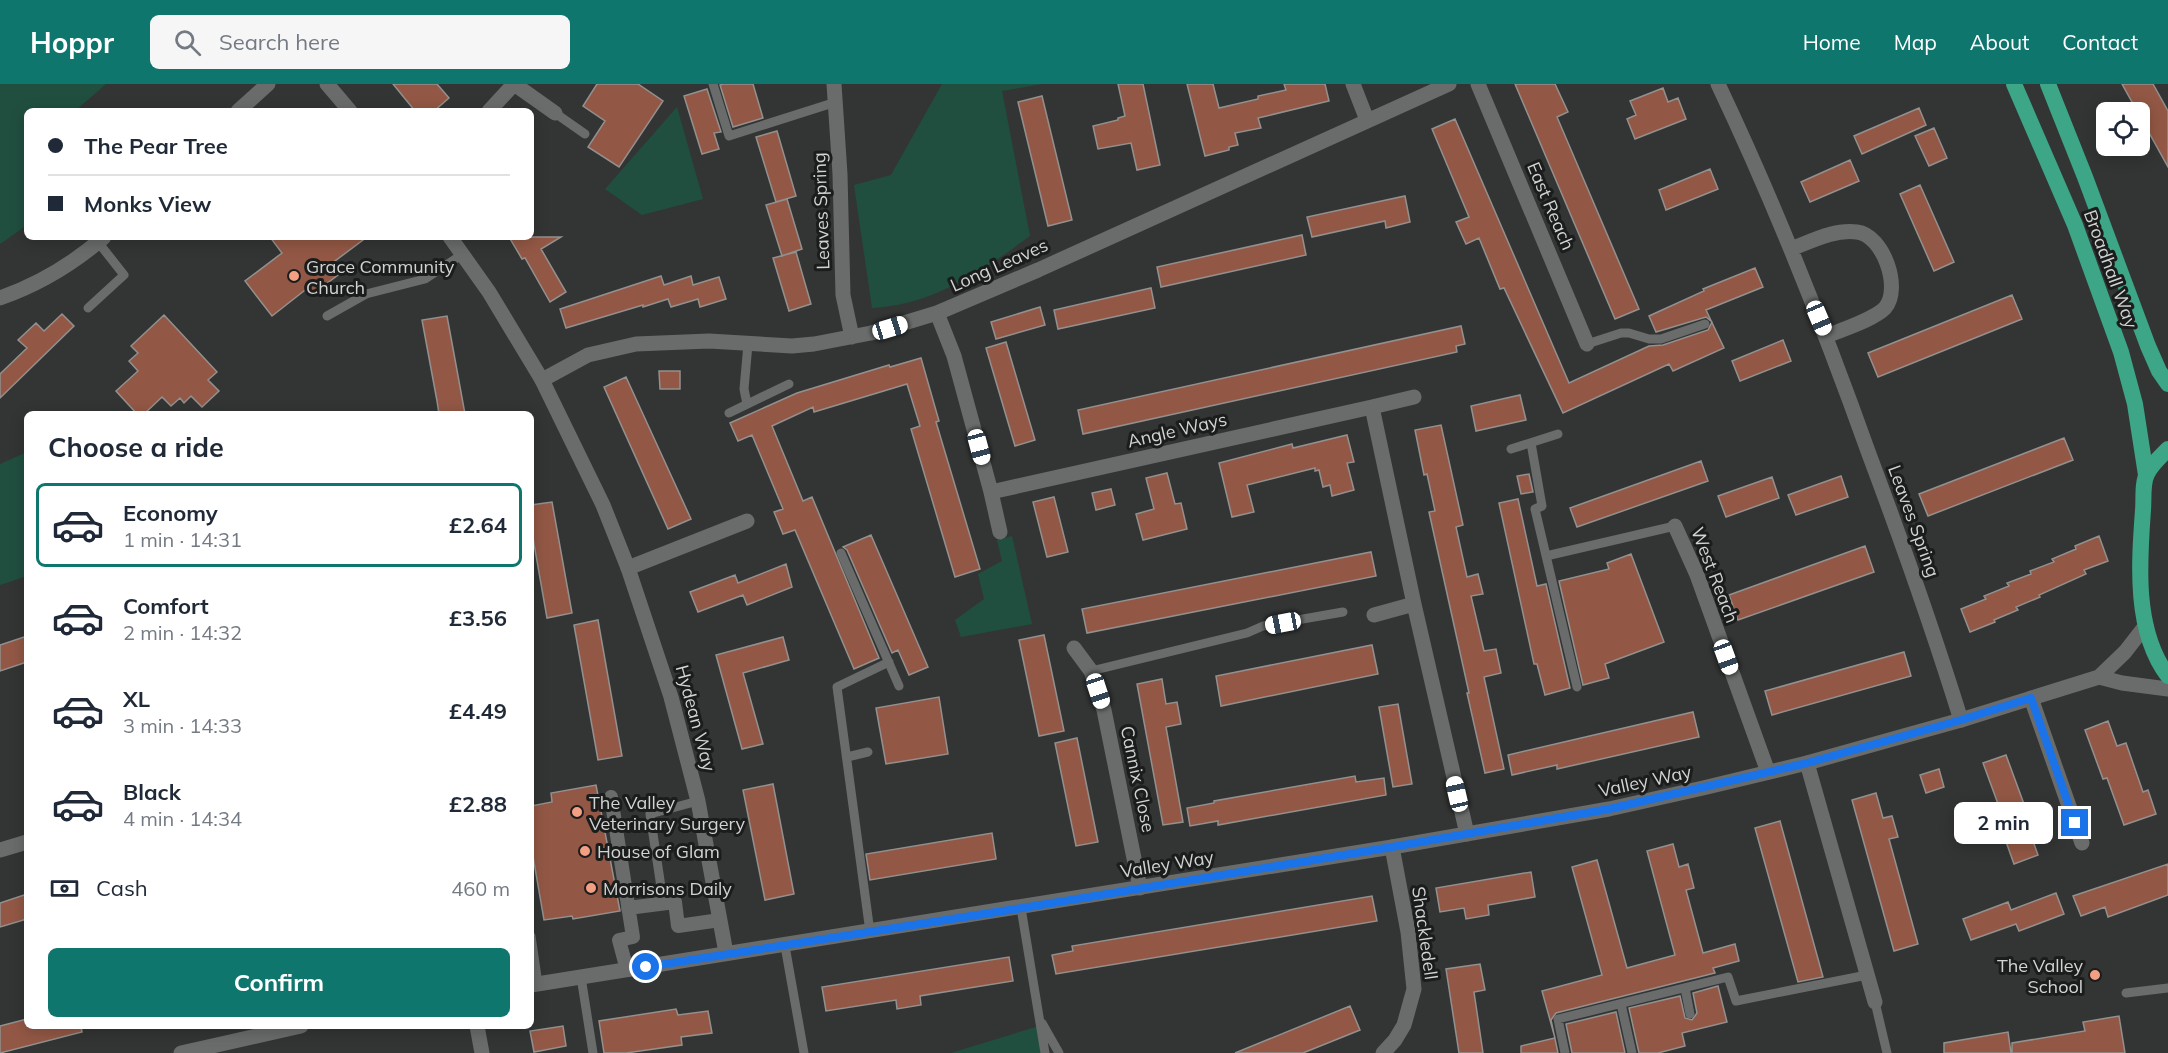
<!DOCTYPE html>
<meta charset="utf-8">
<style>
body{margin:0;font-family:Mulish,sans-serif;background:#f6f6f7;color:#1f2937;height:100vh;display:flex;flex-direction:column;font-size:22px;white-space:nowrap}
*{box-sizing:border-box;margin:0}
p{font-size:20px;color:#747a83}
.icon{flex:none;width:33px;height:33px;fill:none;stroke:currentColor;stroke-width:2;stroke-linecap:round;stroke-linejoin:round}
.map{position:relative;flex:1;overflow:hidden}
.sheet{position:absolute;left:24px;top:327px;width:510px;height:618px;display:flex;flex-direction:column;background:#fff;border-radius:9px;box-shadow:0 3px 15px #0003}
.sheet>*{flex:none}
.top-card{position:absolute;left:24px;top:24px;width:510px;height:132px;border-radius:9px;box-shadow:0 3px 15px #0003;display:grid;align-content:center;height:132px;padding:0 24px;background:#fff}
.tools{position:absolute;left:2096px;top:18px;display:grid;gap:12px}
.tools a{display:grid;place-items:center;width:54px;height:54px;border-radius:9px;background:#fff;box-shadow:0 3px 15px #0003;font-size:30px}
.end{position:absolute;width:27px;height:27px;margin:-14px;border:8px solid #1a73e8;background:#fff;box-shadow:0 0 0 3px #fff}
.from{border-radius:50%}
.bubble{position:absolute;height:42px;border-radius:9px;background:#fff;box-shadow:0 3px 15px #0003;font-size:20px;font-weight:700;line-height:42px;text-align:center}
.car{position:absolute;width:18px;height:36px;margin:-18px -9px;border-radius:8px;box-shadow:0 0 4px 2px #0007;background:linear-gradient(#fff 24%,#345 0 40%,#fff 0 76%,#345 0 86%,#fff 0)}
.top-card b{display:flex;align-items:center;gap:21px;height:57px;font-size:22px}
.top-card b+b{border-top:2px solid #e0e1e3}
.top-card i{width:15px;height:15px;background:#1f2937}
ul{padding:0;list-style:none}
li{display:flex;align-items:center;gap:18px;height:84px;margin:0 12px 9px;padding:0 12px;border:3px solid transparent;border-radius:9px}
li div{flex:1}
li b{display:block;font-size:22px}
li em{font-style:normal;font-weight:700}
li.selected{border-color:#0f766e}
li>.icon{width:54px;height:54px;stroke-width:1.5}
h2{padding:0 24px;font-size:27px;line-height:72px}
.pay{display:flex;align-items:center;gap:15px;height:66px;padding:0 24px;font-size:22px}
.pay p{margin-inline-start:auto}
.primary-button{display:flex;gap:12px;margin-top:auto;padding:12px 24px}
.primary-button a{flex:1;height:69px;border-radius:9px;background:#0f766e;color:#fff;font-size:24px;font-weight:700;line-height:69px;text-align:center}
header{display:flex;align-items:center;gap:36px;box-sizing:border-box;height:84px;padding:0 30px;background:#0f766e;color:#fff}
header strong{font-size:28px}
nav{display:flex;gap:33px;margin-inline-start:auto;font-size:21px}
.search{width:420px;height:54px;background:#f6f6f7;display:flex;align-items:center;gap:15px;box-sizing:border-box;padding:0 21px;border-radius:9px;color:#747a83;font-size:22px}
.map>svg:first-child{display:block}
.green{fill:#204f40}
.building{fill:#935845;stroke:#93908f;stroke-width:1.5}
.lines{fill:none;stroke-linecap:round;stroke-linejoin:round}
.service{stroke:#696c6a;stroke-width:9}
.pedestrian{stroke:#696c6a;stroke-width:14}
.minor{stroke:#696c6a;stroke-width:15}
.tertiary{stroke:#696c6a;stroke-width:15}
.trunk{stroke:#3ca687;stroke-width:16}
.route{stroke:#1a73e8;stroke-width:8}
.poi-dot{fill:#f39f83;stroke:#1b1c1c;stroke-width:2}
.labels{text-anchor:middle;dominant-baseline:central;stroke-width:6;stroke-linejoin:round;paint-order:stroke}
.street-label{font-size:18px;fill:#d2d4d3;stroke:#1b1c1c}
.poi-label{font-size:18px;fill:#d2d4d3;stroke:#1b1c1c;text-anchor:start}
</style>
<header>
<strong>Hoppr</strong>
<div class="search"><svg class="icon" aria-label="search" viewBox="0 0 24 24"><circle cx="10" cy="10" r="6"/><path d="M15 15l6 6"/></svg>Search here</div>
<nav><a>Home</a><a>Map</a><a>About</a><a>Contact</a></nav>
</header>
<div class="map">
<svg width="2168" height="969" viewBox="0 0 2168 969">
<rect width="100%" height="100%" fill="#323534"/>
<path class="green" d="M0,0H106L75,27H27V138L23,144L0,160Z
M942,0H1042L1002,7L1030,152C982,187 933,221 872,224L854,101L891,91Z
M677,23L703,115L642,131L605,105Z
M27,368V492L0,501V380Z
M1012,452L1032,540L961,553L955,536L984,515L978,490L1002,477L997,456Z
M1039,942L1047,969H951Z"/>
<path class="building" d="M393,0H437L449,14L434,27H415Z
M597,0H638L663,17L619,83L588,63L605,37L583,22Z
M723,0H753L763,34L733,43L720,1Z
M1118,0H1143L1160,81L1137,86L1131,59L1098,65L1093,42L1118,36V34L1125,32Z
M1187,0H1213L1219,24L1258,15V12L1286,6L1284,0H1325L1329,17L1258,34L1261,44L1235,49L1238,61L1229,63V66L1205,72Z
M1515,0H1555L1568,28L1557,33L1639,225L1615,235Z
M2122,0H2153L2168,27V83Z
M1663,4L1668,18L1678,14L1686,35L1635,55L1627,35L1636,31L1630,17Z
M707,5L721,48L714,49L719,65L702,70L684,12Z
M1042,12L1072,136L1048,142L1018,18Z
M1919,24L1926,41L1862,70L1854,52Z
M1455,35L1569,299L1649,262L1663,261L1708,246L1712,238L1706,233L1656,248L1649,232L1704,207L1703,205L1755,184L1763,203L1706,226L1724,264L1673,287L1669,280L1563,329L1504,204L1500,205L1479,154L1466,160L1456,138L1469,133L1432,45Z
M1934,44L1947,74L1929,82L1915,52Z
M777,47L796,112L776,118L756,53Z
M1850,76L1859,97L1810,118L1801,98Z
M1710,85L1718,105L1666,126L1659,106Z
M1920,101L1954,178L1934,187L1900,110Z
M1405,112L1410,138L1386,144L1385,137L1312,153L1307,133Z
M787,115L802,165L782,172L766,121Z
M1302,151L1306,171L1161,203L1157,183Z
M270,153H367L335,177L342,188L314,209L309,203L272,232L245,197L282,169Z
M509,153H561L541,165L566,208L550,218L525,174L522,175Z
M796,168L811,220L789,227L773,174Z
M661,192L664,201L691,192L693,201L719,193L726,215L700,223L698,215L671,223L668,215L643,223V221L566,244L560,225Z
M1151,204L1155,224L1058,245L1054,226Z
M2012,211L2022,235L1878,293L1868,269Z
M1040,223L1045,241L996,255L991,238Z
M62,230L74,242L0,314V290L27,264L18,256L36,239L44,247Z
M164,231L217,288L208,296L219,307L202,323L191,312L184,319L180,314L171,322L162,313L144,330H137L116,307L138,287L129,277L138,269L131,262Z
M447,232L452,259L465,330H439L437,317L422,236Z
M1461,242L1465,260L1456,262L1457,268L1083,350L1078,326Z
M1783,256L1791,277L1740,297L1732,277Z
M1006,258L1035,356L1015,362L986,264Z
M921,274L939,337L936,338L980,485L955,493L911,345L920,342L907,300L814,328L813,323L772,342L803,417L812,413L879,574L854,585L795,446L783,450L774,428L783,425L752,351L738,357L730,339L797,309L889,281L890,283Z
M659,287H680V305H660Z
M626,293L691,435L668,445L604,303Z
M1520,311L1526,336L1476,347L1471,322Z
M1441,341L1463,441L1456,443L1467,493L1478,490L1483,510L1471,512L1484,567L1496,565L1501,589L1484,593L1504,685L1485,689L1467,609H1469L1429,428L1435,427L1427,390L1424,391L1415,346Z
M1347,351L1354,378L1347,379L1354,406L1332,412L1330,401L1323,403L1319,386L1315,387V384L1247,401L1254,428L1232,433L1219,379L1292,360L1293,364Z
M2064,354L2073,376L1928,432L1919,410Z
M1701,377L1708,397L1577,443L1570,424Z
M1167,389L1175,420L1181,419L1187,445L1143,456L1136,430L1154,425L1146,394Z
M1529,390L1533,408L1521,410L1517,392Z
M1841,392L1848,413L1796,431L1788,411Z
M1772,393L1779,414L1726,433L1718,412Z
M1111,405L1115,421L1096,426L1092,409Z
M1054,413L1068,468L1047,473L1033,418Z
M1518,415L1537,502L1546,500L1570,604L1545,611L1537,580H1534L1499,419Z
M552,418L572,529L547,534L531,443V421Z
M871,451L928,583L909,591L898,566L892,569L847,466L843,463Z
M2099,452L2108,477L2084,486L2086,490L2039,511L2040,513L2016,523L2018,526L1994,536L1995,538L1970,548L1961,525L1986,515L1984,512L2009,502L2007,499L2031,490L2030,487L2054,478L2052,475L2076,465L2075,462Z
M1865,462L1874,488L1738,536L1729,511Z
M1371,468L1376,492L1087,549L1082,525Z
M1631,470L1664,558L1605,580L1609,594L1583,601L1559,497L1609,485L1607,479Z
M786,480L792,503L747,521L743,511L698,528L690,508L735,491L738,499Z
M598,536L622,672L598,676L574,541Z
M1044,551L1064,647L1039,652L1019,556Z
M27,552V578L0,587V561Z
M783,553L789,576L743,589L763,660L742,665L716,571Z
M1372,561L1378,590L1221,622L1216,592Z
M1904,568L1911,592L1772,631L1765,607Z
M1162,595L1166,620L1177,618L1181,640L1166,643L1183,738L1163,741L1137,600Z
M939,613L948,670L886,680L876,624Z
M1398,620L1412,700L1393,703L1379,623Z
M1693,628L1699,653L1557,685V681L1512,691L1508,671Z
M2108,637L2117,662L2126,659L2143,708L2148,706L2156,730L2124,741L2107,694L2103,695L2085,646Z
M1077,654L1098,758L1076,762L1055,659Z
M2006,671L2024,720L2020,721L2038,771L2014,780L1996,730L2001,728L1983,679Z
M1939,685L1944,703L1926,709L1920,691Z
M1355,692L1356,698L1384,694L1386,711L1218,741V737L1190,742L1187,724L1214,719V717Z
M773,700L794,810L765,816L743,706Z
M596,701L620,827L573,835L572,832L544,836L531,761V722L552,718L551,709Z
M1876,709L1883,734L1892,732L1898,753L1889,755L1918,860L1894,867L1852,716Z
M1780,737L1823,893L1798,898L1755,744Z
M992,749L996,775L870,796L866,770Z
M1673,760L1679,783L1688,780L1694,804L1686,806L1703,869L1735,860L1739,877L1713,884L1715,889L1556,929L1551,936L1558,969H1521V962L1555,954L1542,907L1602,891L1572,783L1597,776L1627,884L1675,871L1647,767Z
M2168,780V811L2108,833L2105,823L2081,832L2073,812Z
M1531,788L1535,813L1488,821L1489,831L1466,835L1464,824L1440,828L1436,804Z
M2056,809L2064,830L2019,847L2016,840L1971,856L1963,835L2008,818L2011,826Z
M27,810V835L0,843V819Z
M1372,812L1377,837L1056,890L1052,871L1073,867L1072,862Z
M1009,873L1013,897L920,912L921,921L897,925L896,916L826,927L822,903Z
M1480,880L1485,906L1474,908L1483,969H1459L1446,885Z
M1718,902L1727,938L1682,949L1685,962L1658,969H1639L1629,924L1680,912L1685,934L1692,936L1697,929L1693,909Z
M1350,922L1360,946L1303,969H1235Z
M676,925L678,931L708,927L712,949L681,953L682,961L626,969H604L599,937Z
M1616,928L1625,969H1572L1566,940Z
M2119,932L2125,969H2012V959L2085,947L2083,938Z
M27,935V942H81L82,948L0,969V942Z
M563,942L566,962L534,968L530,947Z
M2008,948L2011,969H1944V959Z"/>
<g class="lines">
<path class="service" d="M713,0L729,52L836,18
M555,29L585,50
M88,224L124,191L98,158
M327,232L366,210L425,195L463,170
M1587,260L1621,249H1629L1649,255H1661L1705,240
M747,320L744,305L748,260
M729,329L789,300
M1531,359L1542,422L1535,425L1577,603
M1511,365L1558,350
M841,469L899,602
M1546,472L1675,442
M1091,587L1247,549L1263,542L1343,528
M847,673L868,668
M661,803L650,730L698,717
M1021,824L1045,969
M870,848L837,603L889,578
M531,852L538,900
M785,862L804,969
M581,893L593,969
M1685,904L1690,930
M2126,909L2168,904
M1875,918L1887,969
M1621,920L1632,969
M1042,939L1059,969
M1565,969L1558,935L1728,893L1736,917L1867,891"/>
<path class="pedestrian" d="M611,713L633,853L619,856L627,886
M628,824L675,818L678,842L720,836"/>
<path class="minor" d="M514,0L555,29
M834,0L840,90L843,211L852,253
M1353,0L1367,36
M1478,0L1587,260
M1718,0C1775,120 1824,244 1869,370C1902,458 1933,546 1961,636
M238,27L268,0
M489,27L514,0
M1791,165C1812,157 1834,145 1857,148C1883,151 1902,204 1885,224C1873,236 1843,245 1827,252
M0,214C37,201 74,179 104,153
M937,229L954,272L991,408L1372,323L1414,520L1467,750
M542,296L588,271L636,260L709,257L792,262L814,260L871,249L937,229L1038,186L1449,0
M1372,323L1414,313
M991,408L1000,448
M1675,442L1697,491L1768,688
M628,484L747,437
M1374,531L1414,520
M1074,564L1091,587L1104,626L1140,804
M2031,614L2082,759
M1807,679L1875,918
M0,766L27,758
M477,942L482,969
M1383,969L1395,956L1404,941L1414,905L1408,848L1392,763"/>
<path class="tertiary" d="M327,0L350,27
M450,153L489,208L542,296L603,421L628,484L671,613L698,717L726,869
M2099,593L2122,599L2168,605
M531,901L1392,763L1609,725L1703,704L1807,679L1961,636L2099,593L2125,568L2146,541
M181,969L301,942"/>
<path class="trunk" d="M2014,0L2075,141L2121,268L2135,320L2146,391
M2048,0L2085,93L2148,262L2159,287L2168,300
M2168,365C2161,372 2151,381 2147,390C2142,399 2144,416 2143,426C2139,480 2134,547 2168,592"/>
</g>
<g class="lines">
<path class="route" d="M646,883L1022,824L1392,763L1609,725L1807,679L1961,636L2031,614L2075,739"/>
</g>
<g class="poi-dot">
<circle cx="294" cy="192" r="6"/>
<circle cx="577" cy="728" r="6"/>
<circle cx="585" cy="767" r="6"/>
<circle cx="591" cy="804" r="6"/>
<circle cx="2095" cy="891" r="6"/>
</g>
<g class="labels">
<g class="street-label">
<text transform="translate(1551 122) rotate(67)">East Reach</text>
<text transform="translate(821 127) rotate(-92)">Leaves Spring</text>
<text transform="translate(999 181) rotate(-24)">Long Leaves</text>
<text transform="translate(2111 185) rotate(70)">Broadhall Way</text>
<text transform="translate(1177 346) rotate(-13)">Angle Ways</text>
<text transform="translate(1914 437) rotate(70)">Leaves Spring</text>
<text transform="translate(1715 491) rotate(69)">West Reach</text>
<text transform="translate(696 634) rotate(75)">Hydean Way</text>
<text transform="translate(1138 695) rotate(78)">Cannix Close</text>
<text transform="translate(1645 697) rotate(-12)">Valley Way</text>
<text transform="translate(1167 780) rotate(-9)">Valley Way</text>
<text transform="translate(1425 849) rotate(82)">Shackledell</text>
</g>
<g class="poi-label">
<text x="306" y="182">Grace Community<tspan x="306" dy="21">Church</tspan></text>
<text x="589" y="718">The Valley<tspan x="589" dy="21">Veterinary Surgery</tspan></text>
<text x="597" y="767">House of Glam</text>
<text x="603" y="804">Morrisons Daily</text>
<text x="2083" y="881" text-anchor="end">The Valley<tspan x="2083" dy="21">School</tspan></text>
</g>
</g>
</svg>
<div class="tools">
<a><svg class="icon" aria-label="locate" viewBox="0 0 24 24"><circle cx="12" cy="12" r="6"/><path d="M12 2v4M12 18v4M2 12h4M18 12h4"/></svg></a>
</div>
<i class="end from" style="left:646px;top:883px"></i>
<i class="end" style="left:2075px;top:739px"></i>
<div class="bubble" style="left:1954px;top:718px;width:99px">2 min</div>
<i class="car" style="left:1819px;top:234px;rotate:157deg"></i>
<i class="car" style="left:890px;top:244px;rotate:73deg"></i>
<i class="car" style="left:979px;top:363px;rotate:165deg"></i>
<i class="car" style="left:1283px;top:539px;rotate:259deg"></i>
<i class="car" style="left:1726px;top:573px;rotate:160deg"></i>
<i class="car" style="left:1098px;top:607px;rotate:162deg"></i>
<i class="car" style="left:1457px;top:710px;rotate:347deg"></i>
<div class="top-card">
<b><i class="from"></i>The Pear Tree</b>
<b><i></i>Monks View</b>
</div>
<section class="sheet">
<h2>Choose a ride</h2>
<ul>
<li class="selected"><svg class="icon" aria-label="car" viewBox="0 0 24 24"><path d="M5 17H2v-5l4-1 3-4h7l3 4 3 1v5h-3M9 17h6M6 11h13"/><circle cx="7" cy="17" r="2"/><circle cx="17" cy="17" r="2"/></svg><div><b>Economy</b><p>1 min · 14:31</p></div><em>£2.64</em></li>
<li><svg class="icon" aria-label="car" viewBox="0 0 24 24"><path d="M5 17H2v-5l4-1 3-4h7l3 4 3 1v5h-3M9 17h6M6 11h13"/><circle cx="7" cy="17" r="2"/><circle cx="17" cy="17" r="2"/></svg><div><b>Comfort</b><p>2 min · 14:32</p></div><em>£3.56</em></li>
<li><svg class="icon" aria-label="car" viewBox="0 0 24 24"><path d="M5 17H2v-5l4-1 3-4h7l3 4 3 1v5h-3M9 17h6M6 11h13"/><circle cx="7" cy="17" r="2"/><circle cx="17" cy="17" r="2"/></svg><div><b>XL</b><p>3 min · 14:33</p></div><em>£4.49</em></li>
<li><svg class="icon" aria-label="car" viewBox="0 0 24 24"><path d="M5 17H2v-5l4-1 3-4h7l3 4 3 1v5h-3M9 17h6M6 11h13"/><circle cx="7" cy="17" r="2"/><circle cx="17" cy="17" r="2"/></svg><div><b>Black</b><p>4 min · 14:34</p></div><em>£2.88</em></li>
</ul>
<div class="pay"><svg class="icon" aria-label="cash" viewBox="0 0 24 24"><path d="M3 7h18v10H3z"/><circle cx="12" cy="12" r="2"/></svg>Cash<p>460 m</p></div>
<div class="primary-button"><a>Confirm</a></div>
</section>
</div>
